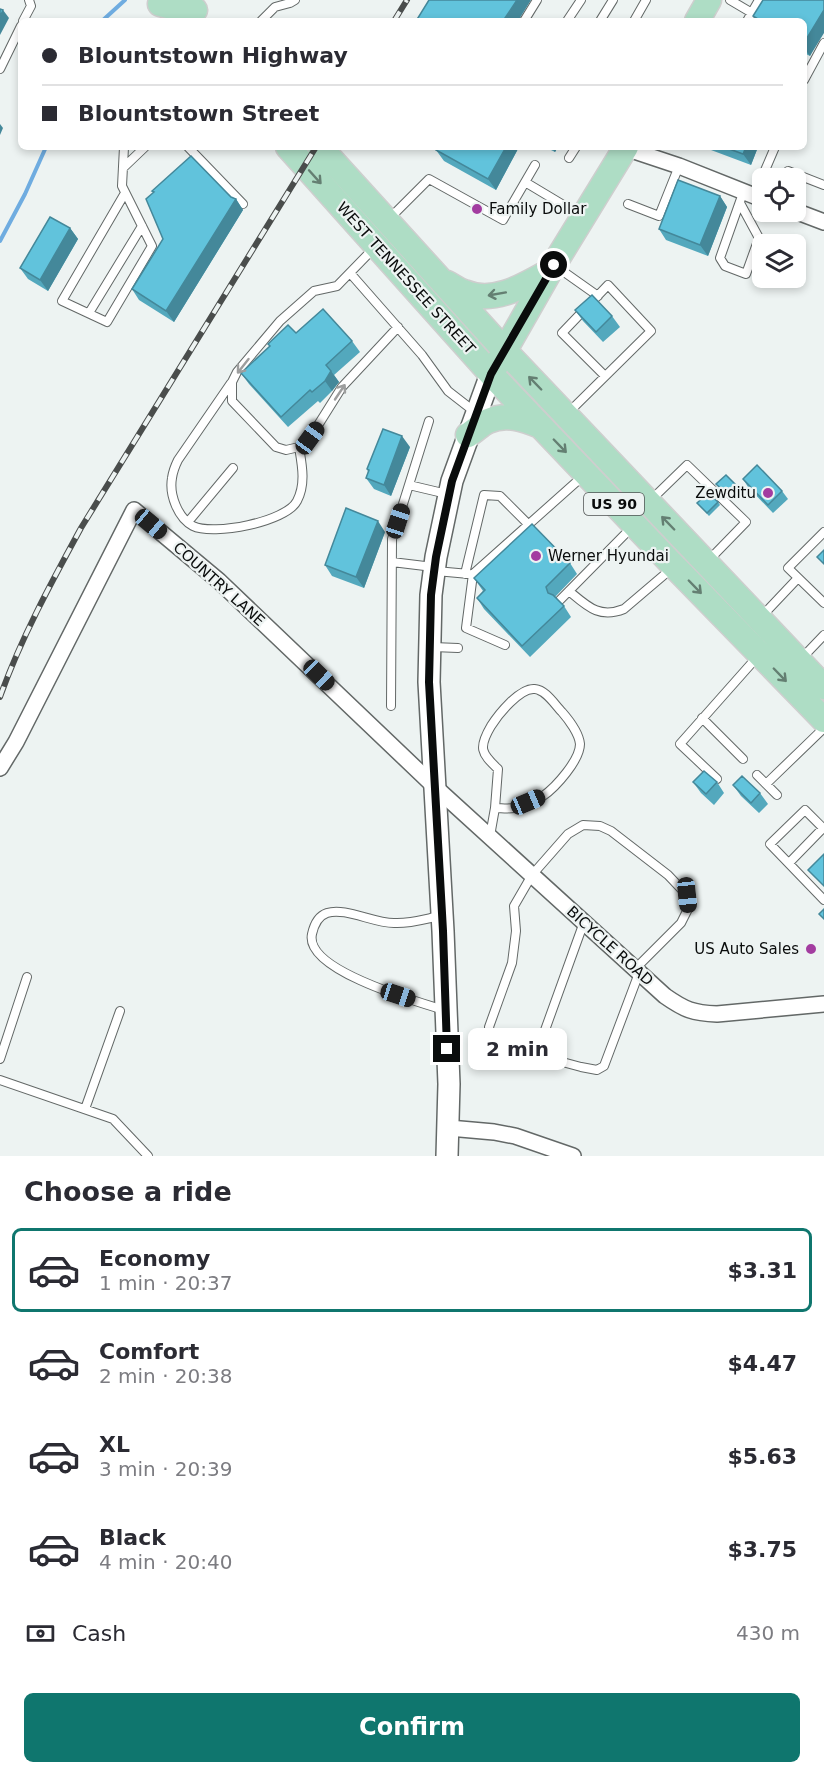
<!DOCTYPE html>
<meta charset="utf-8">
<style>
body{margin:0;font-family:"DejaVu Sans",sans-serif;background:#f2f2f3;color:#2b2b33;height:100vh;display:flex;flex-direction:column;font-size:22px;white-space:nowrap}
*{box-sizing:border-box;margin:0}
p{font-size:20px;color:#7c7c81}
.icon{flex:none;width:33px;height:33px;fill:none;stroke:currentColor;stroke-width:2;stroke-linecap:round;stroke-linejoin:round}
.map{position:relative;height:1156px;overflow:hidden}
.details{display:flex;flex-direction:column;background:#fff;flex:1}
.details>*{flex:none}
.top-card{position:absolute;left:18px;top:18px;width:789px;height:132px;border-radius:9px;box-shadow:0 3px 9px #0003;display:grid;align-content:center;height:132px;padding:0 24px;background:#fff}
.controls{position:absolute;left:752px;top:168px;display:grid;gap:12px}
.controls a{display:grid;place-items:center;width:54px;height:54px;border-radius:9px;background:#fff;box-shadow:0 3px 9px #0003;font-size:30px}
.end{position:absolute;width:27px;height:27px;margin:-14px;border:8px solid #0a0c0c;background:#fff;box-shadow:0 0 0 3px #fff}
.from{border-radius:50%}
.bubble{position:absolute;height:42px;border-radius:9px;background:#fff;box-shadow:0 3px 9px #0003;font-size:20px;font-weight:700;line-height:42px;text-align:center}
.car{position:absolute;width:18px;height:36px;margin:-18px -9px;border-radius:8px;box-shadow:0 0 4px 2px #0007;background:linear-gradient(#222 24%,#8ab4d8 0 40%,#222 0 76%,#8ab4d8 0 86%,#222 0)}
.top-card b{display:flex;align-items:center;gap:21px;height:57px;font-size:22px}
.top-card b+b{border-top:2px solid #e1e1e2}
.top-card i{width:15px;height:15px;background:#2b2b33}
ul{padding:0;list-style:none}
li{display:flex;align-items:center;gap:18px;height:84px;margin:0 12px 9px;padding:0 12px;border:3px solid transparent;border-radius:9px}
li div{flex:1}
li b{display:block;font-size:22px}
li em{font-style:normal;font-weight:700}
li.on{border-color:#0f766e}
li>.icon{width:54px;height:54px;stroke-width:1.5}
h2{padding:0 24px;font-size:27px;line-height:72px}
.pay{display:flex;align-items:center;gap:15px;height:66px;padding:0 24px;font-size:22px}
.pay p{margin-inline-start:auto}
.button{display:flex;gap:12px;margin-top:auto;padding:12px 24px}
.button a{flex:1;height:69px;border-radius:9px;background:#0f766e;color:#fff;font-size:24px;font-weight:700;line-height:69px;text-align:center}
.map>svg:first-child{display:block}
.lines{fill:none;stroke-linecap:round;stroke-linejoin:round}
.stream{stroke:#6face0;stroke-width:4}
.lane-casing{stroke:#636867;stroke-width:10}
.street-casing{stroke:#636867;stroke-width:18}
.secondary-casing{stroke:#636867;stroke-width:24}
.primary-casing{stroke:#cecece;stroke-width:27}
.lane{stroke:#fff;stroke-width:8}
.street{stroke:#fff;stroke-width:15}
.secondary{stroke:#fff;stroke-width:21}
.primary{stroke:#aeddc5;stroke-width:24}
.rail-casing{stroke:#4a4d4c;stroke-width:6}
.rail{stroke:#edf3f2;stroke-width:4;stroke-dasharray:11;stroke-linecap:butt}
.wall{fill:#53a8bd}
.shaded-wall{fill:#44889a}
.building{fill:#61c3dc;stroke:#44889a;stroke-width:1.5}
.oneway{stroke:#647f72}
.oneway2{stroke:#9d9e9e}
.route{stroke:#0a0c0c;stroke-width:8}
.poi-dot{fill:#a33ca0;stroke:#edf3f2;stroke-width:2}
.labels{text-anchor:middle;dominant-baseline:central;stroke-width:4.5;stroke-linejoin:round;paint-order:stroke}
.shield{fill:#edf3f2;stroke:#4e5151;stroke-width:1.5}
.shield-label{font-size:14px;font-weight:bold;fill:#0a0c0c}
.poi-label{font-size:15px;fill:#0a0c0c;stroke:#edf3f2;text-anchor:start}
.street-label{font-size:15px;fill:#0a0c0c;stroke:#edf3f2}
</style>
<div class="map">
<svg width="824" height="1156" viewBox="0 0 824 1156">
<rect width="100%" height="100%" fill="#edf3f2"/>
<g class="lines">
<path class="stream" d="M102,21L125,0
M0,241L25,194L46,147"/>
<g class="lane-casing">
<path id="lane" d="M730,0L752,13
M23,21L31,6L29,0
M261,21L275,7L290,3L295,0
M524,21L537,0
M567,21L581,0
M600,21L613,0
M634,21L646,0
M747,21L759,0
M0,69L21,26
M804,80L824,43
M124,147L122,186L152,246L107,322L62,301L125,193
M188,147L243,204
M569,158L576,147
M123,168L145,147
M788,171L824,185
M525,182L580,215
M754,196L775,147
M740,203L759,238L746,274L725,266L720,258L743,193
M628,204L659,216L679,166
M390,218L429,179L503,220L535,165
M374,248L337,286L314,291L280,321L237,372L232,382V401L276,447L286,450L299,447L310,438L342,387L398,327
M557,267L598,296
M350,273L422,355L448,391L475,412
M89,313L142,226
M231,383L178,460C175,466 173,471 172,478C169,495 178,518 193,526C213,536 286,522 297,501C306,484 302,465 299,447
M569,412L651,331L608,285L562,333L605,376
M409,485L447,494
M652,499L687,465L746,522L708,561
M188,522L233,468
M824,532L788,568L824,603
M392,562L433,567
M436,571L469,574
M465,574L484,495L500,496L528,524
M569,591C587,606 599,619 624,609L671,569
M560,600L633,526
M762,616L798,578
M505,645L466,628L473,574L583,476
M433,647L458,648
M802,658L824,635
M391,706L392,539L429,421
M702,718L743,759
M757,775L777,795
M717,779L680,744L758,656
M766,784L824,728
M824,829L805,810L770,844L824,900
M490,836L495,808L498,769C481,753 478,748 491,726C498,715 520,687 535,689C546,690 555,705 562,712C569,720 579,734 580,744C580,760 556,787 543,796C537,801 522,806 514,808C508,809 501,808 495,808
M789,863L823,828
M440,916C425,919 409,924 394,923C373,923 345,907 327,913C318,916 314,925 312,934C304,970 418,1002 444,1010
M635,969L681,923L688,909L687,895L668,875L611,831L600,826L583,825L568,834L532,875L514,906L516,931L512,963L489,1027L492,1043L581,1067L597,1070L604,1066L639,973
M536,1055L584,922
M0,1059L27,977
M0,1080L113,1119L148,1156
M85,1109L120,1011"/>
</g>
<g class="street-casing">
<path id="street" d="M625,148L679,166L762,199
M795,211L824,222
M0,768L16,742L134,510L219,581L434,786L665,996C685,1010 693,1013 717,1014L824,1004
M449,1128L494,1132L515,1136L573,1156"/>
</g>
<g class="secondary-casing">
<path id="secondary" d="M447,1156L449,1084L443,931L429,682L431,595L436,557L452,481L491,374"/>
</g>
<g class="primary-casing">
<path id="primary" d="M160,4L175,8L195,10
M697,21L709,0
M288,147L491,374L668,560L824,720
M320,147L505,351L824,687
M447,283C453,286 458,290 464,292C494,305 525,285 550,271
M497,364L550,271L626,147
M468,435C475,431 481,424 488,421C506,413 524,419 540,426"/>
</g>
<use href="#lane" class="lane"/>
<use href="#street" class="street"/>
<use href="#secondary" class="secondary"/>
<use href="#primary" class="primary"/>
<g class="rail-casing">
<path id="rail" d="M394,21L407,0
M0,697C21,638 51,583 81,528L316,147"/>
</g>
<use href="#rail" class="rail"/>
</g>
<path class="wall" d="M824,0L810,56L804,53V21H756L753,16Z
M438,147H519L496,190L444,161L436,150Z
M545,147H558L555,152Z
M703,147H758L751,165Z
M720,196L727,207L708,256L666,240L659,229Z
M231,197L236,199L243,210L174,322L139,300L132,289Z
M70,228L78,239L48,291L28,279L20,268Z
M575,310L612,316L620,327L603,342L583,321Z
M296,333L352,341L360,352L334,375L339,382L332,391L320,403L318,401L288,427L249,384L241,373Z
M410,447L391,496L374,489L366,478L368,472L367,469Z
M743,479L782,491L788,499L773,513L748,487Z
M716,484L736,485L738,488L729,497Z
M718,502L720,505L709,516L697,503Z
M385,532L364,588L332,576L325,565Z
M570,563L577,574L555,597L564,606L571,617L530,657L484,609L477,598L483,591L474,578Z
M693,782H717L724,793L714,805L701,793Z
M733,785L760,793L768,804L759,813L741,796Z"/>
<path class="shaded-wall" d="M517,0H531L518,21H503Z
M3,10L9,18L0,35V17Z
M824,10V33L810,56L804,48V43Z
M0,124L3,128L0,135Z
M506,147H519L496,190L488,179Z
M551,147H558L555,152Z
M746,147H758L751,165L743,154Z
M720,196L727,207L708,256L700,245Z
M236,199L243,210L174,322L166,311Z
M70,228L78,239L48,291L40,280Z
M331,371L339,382L332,391L325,381Z
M402,436L410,447L391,496L384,485Z
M378,521L385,532L364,588L356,577Z"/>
<path class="building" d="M429,0H517L503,21H416Z
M763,0H824V10L804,43V21H761L753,16Z
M0,9L3,10L0,17Z
M438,147H506L488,179L436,150Z
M724,147H746L743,154Z
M191,156L231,197L236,199L166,311L132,289L163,239L146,199L154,192L152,191Z
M678,180L720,196L700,245L659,229Z
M50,217L70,228L40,280L20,268Z
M592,295L612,316L596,332L575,310Z
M323,309L352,341L326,365L331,371L325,381L312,392L310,390L281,417L241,373L270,346L268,344L288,325L296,333Z
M383,429L402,436L384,485L366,478L369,470L367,469Z
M757,465L782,491L768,505L743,479Z
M726,475L736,485L727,494L716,484Z
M708,493L718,502L707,513L697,503Z
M346,508L378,521L356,577L325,565Z
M532,524L570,563L546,587L548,593L553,595L564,606L522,646L477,598L485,590L474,578Z
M824,550V564L817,557Z
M704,771L717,782L706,794L693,782Z
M742,776L760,793L751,803L733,785Z
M824,854V886L808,870Z
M824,909V919L819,914Z"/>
<defs><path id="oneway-shaft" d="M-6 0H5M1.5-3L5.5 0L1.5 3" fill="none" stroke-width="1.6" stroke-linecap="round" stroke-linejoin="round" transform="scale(1.5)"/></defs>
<g class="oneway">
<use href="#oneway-shaft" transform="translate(315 177) rotate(48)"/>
<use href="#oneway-shaft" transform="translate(497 294) rotate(170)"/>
<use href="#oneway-shaft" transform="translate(535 383) rotate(-134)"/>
<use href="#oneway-shaft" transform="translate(560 446) rotate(46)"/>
<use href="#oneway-shaft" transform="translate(668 523) rotate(-134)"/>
<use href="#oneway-shaft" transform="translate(695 587) rotate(46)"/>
<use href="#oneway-shaft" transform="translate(780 675) rotate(46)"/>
</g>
<g class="oneway2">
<use href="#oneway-shaft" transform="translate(243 366) rotate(128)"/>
<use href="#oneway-shaft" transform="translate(340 392) rotate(-56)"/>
</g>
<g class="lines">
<path class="route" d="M447,1049L443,931L429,682L431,595L436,557L452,481L491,374L554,265"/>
</g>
<g class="poi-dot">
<circle cx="477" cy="209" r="6"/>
<circle cx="768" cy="493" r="6"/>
<circle cx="536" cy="556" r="6"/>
<circle cx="811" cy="949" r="6"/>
</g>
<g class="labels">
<rect class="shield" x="584" y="493" width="60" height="22" rx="4.5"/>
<g class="shield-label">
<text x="614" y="504">US 90</text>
</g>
<g class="poi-label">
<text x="489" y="209">Family Dollar</text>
<text x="756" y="493" text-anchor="end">Zewditu</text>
<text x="548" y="556">Werner Hyundai</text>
<text x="799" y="949" text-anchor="end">US Auto Sales</text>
</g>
<g class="street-label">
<text transform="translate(406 278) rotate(48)">WEST TENNESSEE STREET</text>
<text transform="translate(219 584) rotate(42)">COUNTRY LANE</text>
<text transform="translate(610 946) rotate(42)">BICYCLE ROAD</text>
</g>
</g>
</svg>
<div class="controls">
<a><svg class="icon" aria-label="locate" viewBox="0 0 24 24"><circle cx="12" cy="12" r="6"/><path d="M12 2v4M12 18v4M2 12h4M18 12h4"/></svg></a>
<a><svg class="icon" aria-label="layers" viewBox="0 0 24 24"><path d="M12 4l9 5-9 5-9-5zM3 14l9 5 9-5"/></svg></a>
</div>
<i class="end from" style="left:554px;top:265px"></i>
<i class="end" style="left:447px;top:1049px"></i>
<div class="bubble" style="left:468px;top:1028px;width:99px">2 min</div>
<i class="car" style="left:310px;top:438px;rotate:36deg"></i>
<i class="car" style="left:398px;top:521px;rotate:18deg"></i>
<i class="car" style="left:151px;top:524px;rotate:130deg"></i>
<i class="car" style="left:319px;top:675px;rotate:134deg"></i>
<i class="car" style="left:528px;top:802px;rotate:67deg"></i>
<i class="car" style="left:687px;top:895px;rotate:174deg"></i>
<i class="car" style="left:398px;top:995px;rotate:108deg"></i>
<div class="top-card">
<b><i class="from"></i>Blountstown Highway</b>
<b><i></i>Blountstown Street</b>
</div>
</div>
<section class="details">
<h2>Choose a ride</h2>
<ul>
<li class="on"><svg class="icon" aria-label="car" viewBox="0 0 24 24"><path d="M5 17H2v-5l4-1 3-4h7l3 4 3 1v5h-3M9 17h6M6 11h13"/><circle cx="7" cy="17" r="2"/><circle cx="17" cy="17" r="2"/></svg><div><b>Economy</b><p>1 min · 20:37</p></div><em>$3.31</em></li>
<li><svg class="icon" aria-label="car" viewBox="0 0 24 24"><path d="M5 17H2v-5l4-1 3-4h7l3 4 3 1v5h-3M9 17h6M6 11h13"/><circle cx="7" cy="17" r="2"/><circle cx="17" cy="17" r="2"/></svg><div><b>Comfort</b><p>2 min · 20:38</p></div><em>$4.47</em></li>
<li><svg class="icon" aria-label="car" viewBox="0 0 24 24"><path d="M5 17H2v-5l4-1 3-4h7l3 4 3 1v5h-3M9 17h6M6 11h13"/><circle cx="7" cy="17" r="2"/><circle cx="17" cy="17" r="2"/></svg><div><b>XL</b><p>3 min · 20:39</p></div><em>$5.63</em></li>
<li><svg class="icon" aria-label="car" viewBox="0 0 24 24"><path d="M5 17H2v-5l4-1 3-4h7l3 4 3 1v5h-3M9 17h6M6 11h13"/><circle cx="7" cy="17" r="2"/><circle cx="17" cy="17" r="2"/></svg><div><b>Black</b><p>4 min · 20:40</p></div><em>$3.75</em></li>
</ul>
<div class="pay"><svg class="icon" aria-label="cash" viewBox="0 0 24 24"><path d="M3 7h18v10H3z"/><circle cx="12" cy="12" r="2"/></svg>Cash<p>430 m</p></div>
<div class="button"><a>Confirm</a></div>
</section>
